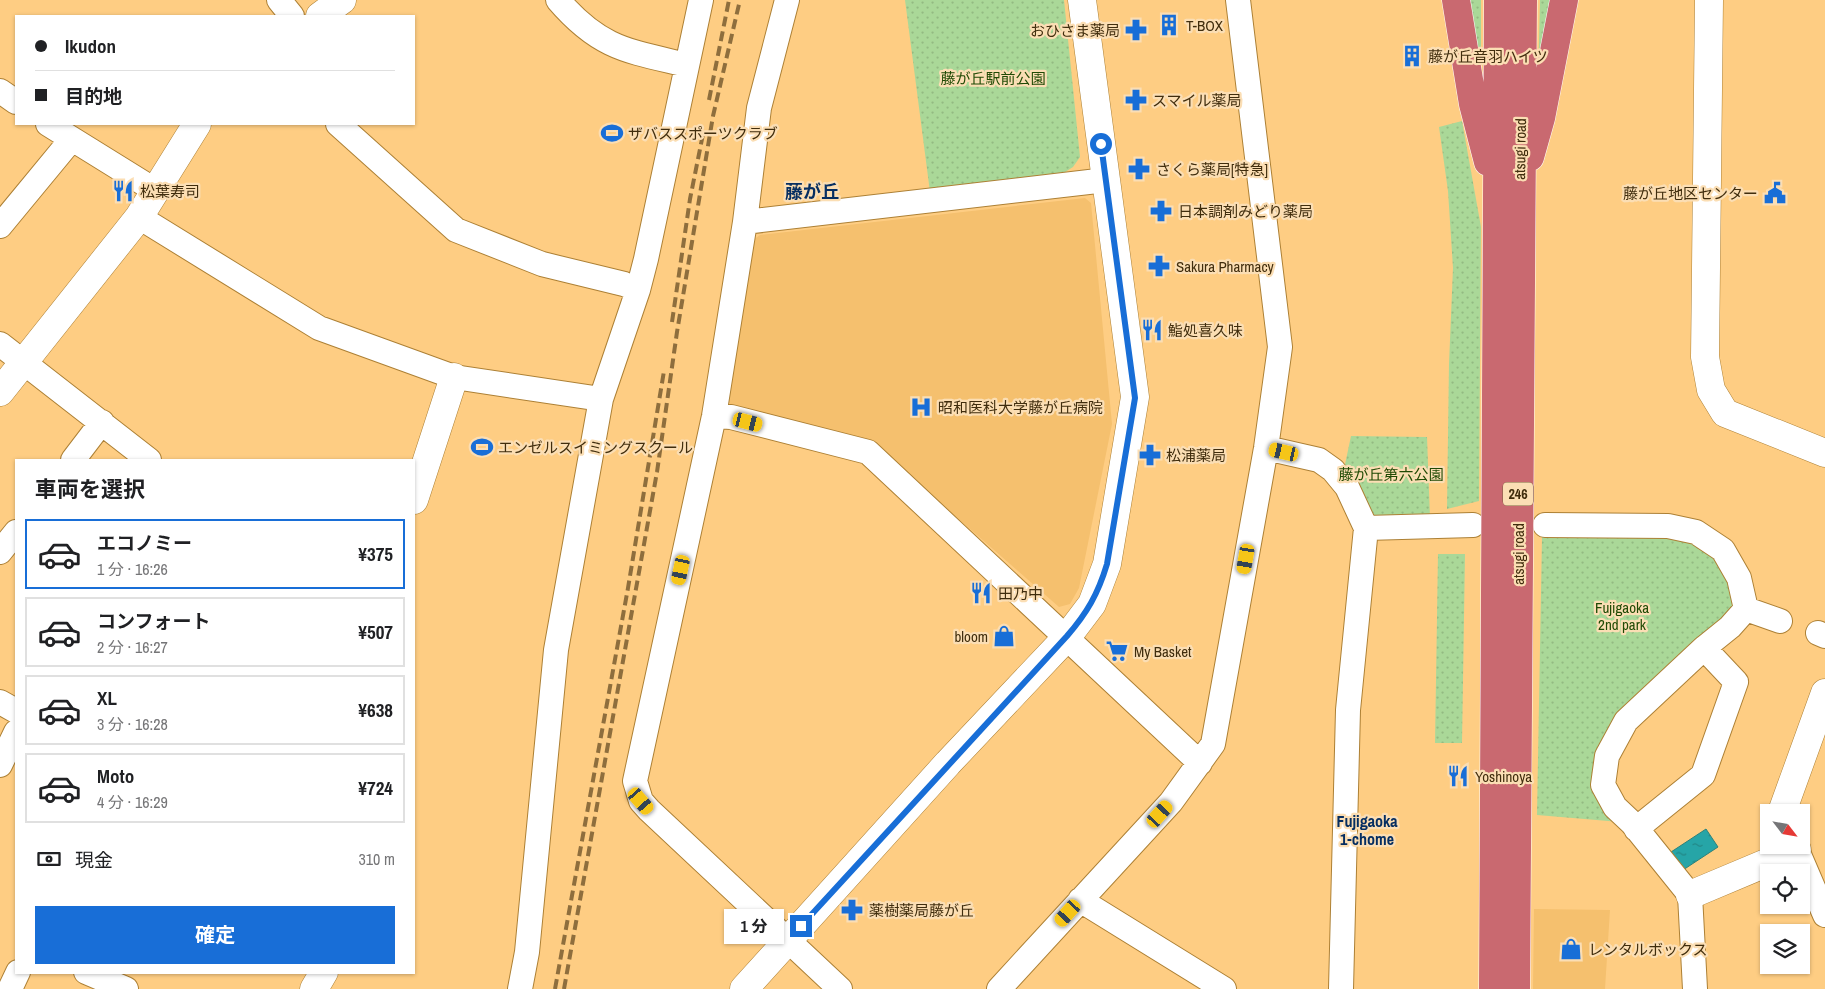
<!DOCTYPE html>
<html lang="ja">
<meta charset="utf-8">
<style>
body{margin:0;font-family:"Archivo Narrow","Noto Sans JP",sans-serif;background:#f2f2f2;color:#202124;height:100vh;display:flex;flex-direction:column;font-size:19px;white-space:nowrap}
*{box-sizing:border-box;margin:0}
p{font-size:16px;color:#757577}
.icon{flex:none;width:28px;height:28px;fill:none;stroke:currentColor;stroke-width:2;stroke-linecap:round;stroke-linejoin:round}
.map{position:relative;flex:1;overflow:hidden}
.sheet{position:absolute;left:15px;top:459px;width:400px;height:515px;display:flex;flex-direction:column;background:#fff;border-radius:0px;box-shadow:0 1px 4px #0004}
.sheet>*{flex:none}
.guide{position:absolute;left:15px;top:15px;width:400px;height:110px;border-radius:0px;box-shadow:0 1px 4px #0004;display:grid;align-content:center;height:110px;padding:0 20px;background:#fff}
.needle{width:32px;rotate:121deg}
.controls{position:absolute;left:1760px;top:804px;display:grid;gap:10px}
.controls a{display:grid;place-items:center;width:50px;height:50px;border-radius:0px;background:#fff;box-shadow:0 1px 4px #0004;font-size:25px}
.end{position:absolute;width:22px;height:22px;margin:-11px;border:6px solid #186ed7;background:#fff;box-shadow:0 0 0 2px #fff}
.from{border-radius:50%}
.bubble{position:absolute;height:35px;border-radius:0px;background:#fff;box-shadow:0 1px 4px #0004;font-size:16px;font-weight:700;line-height:35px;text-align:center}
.car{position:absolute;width:15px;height:30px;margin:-15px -8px;border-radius:6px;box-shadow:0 0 4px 1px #0007;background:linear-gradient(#f5c518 24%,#345 0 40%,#f5c518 0 76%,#345 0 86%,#f5c518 0)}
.guide b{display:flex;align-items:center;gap:18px;height:48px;font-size:19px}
.guide b+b{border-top:1px solid #e0e0e0}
.guide i{width:12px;height:12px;background:#202124}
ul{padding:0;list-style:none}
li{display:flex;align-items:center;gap:15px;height:70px;margin:0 10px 8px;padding:0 10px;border:2px solid #e0e0e0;border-radius:0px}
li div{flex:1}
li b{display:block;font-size:19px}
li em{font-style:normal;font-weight:700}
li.on{border-color:#186ed7}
li>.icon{width:45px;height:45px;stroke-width:1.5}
h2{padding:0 20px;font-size:22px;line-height:60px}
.pay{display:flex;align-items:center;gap:12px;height:55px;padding:0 20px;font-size:19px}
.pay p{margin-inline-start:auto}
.button{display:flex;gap:10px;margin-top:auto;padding:10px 20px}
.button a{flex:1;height:58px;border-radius:0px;background:#186ed7;color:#fff;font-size:20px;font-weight:700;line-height:58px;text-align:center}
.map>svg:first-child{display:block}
.built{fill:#f5c06e}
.grass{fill:url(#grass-dots)}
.water{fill:url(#water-ripples);stroke:#2e8179}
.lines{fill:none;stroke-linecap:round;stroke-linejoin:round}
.street-casing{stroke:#ad8035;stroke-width:26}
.secondary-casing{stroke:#ad8035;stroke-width:29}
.highway-casing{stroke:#fff;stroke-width:29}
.street{stroke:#fff;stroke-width:24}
.secondary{stroke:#fff;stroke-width:28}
.highway{stroke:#c96970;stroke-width:28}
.rail{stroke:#8e6e3d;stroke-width:4;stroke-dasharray:10 5;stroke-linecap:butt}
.route{stroke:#186ed7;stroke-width:6}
.labels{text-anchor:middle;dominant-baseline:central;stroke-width:4.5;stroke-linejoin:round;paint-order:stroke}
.shield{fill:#fbdeb4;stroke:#78623f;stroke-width:1}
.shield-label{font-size:14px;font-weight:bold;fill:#402d0d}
.poi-label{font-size:15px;fill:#402d0d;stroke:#fbdeb4;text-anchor:start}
.park-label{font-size:15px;fill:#1f4a04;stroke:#fbdeb4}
.street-label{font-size:15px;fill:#402d0d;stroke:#fbdeb4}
.neighbourhood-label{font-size:16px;font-weight:bold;fill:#062e61;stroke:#fbdeb4}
.quarter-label{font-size:18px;font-weight:bold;fill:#062e61;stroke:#fbdeb4}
</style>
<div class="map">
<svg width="1825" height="989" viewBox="0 0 1825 989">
<defs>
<pattern id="grass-dots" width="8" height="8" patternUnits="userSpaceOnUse" patternTransform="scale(1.25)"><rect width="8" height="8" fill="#aad898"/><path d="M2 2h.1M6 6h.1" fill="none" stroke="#93ba82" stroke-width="1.8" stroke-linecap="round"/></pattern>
<pattern id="water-ripples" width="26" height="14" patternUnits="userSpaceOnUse" patternTransform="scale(1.25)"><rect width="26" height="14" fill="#26a5a7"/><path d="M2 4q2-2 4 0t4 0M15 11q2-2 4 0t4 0" fill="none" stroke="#228786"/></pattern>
</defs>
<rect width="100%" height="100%" fill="#fecd83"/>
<path class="built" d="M1085,198L1091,203L1112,424L1079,588L1070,604L1059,607L872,443L735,412L728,401L749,243L760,235Z
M1534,909L1610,910L1605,989H1533Z"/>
<path class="grass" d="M905,0H1064L1080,157L1073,167L1062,174L930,192Z
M1467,0H1481V88Z
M1540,0H1553L1538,84Z
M1462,121L1481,227L1479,501L1447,509L1449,364L1453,268L1448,191L1439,127Z
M1351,436L1427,437L1430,518L1383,517L1374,515L1351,480L1343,474Z
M1668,533L1695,540L1716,558L1734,583L1739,608L1626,721L1603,785L1632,823L1537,815L1542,537Z
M1438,554H1465L1462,743H1435Z"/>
<path class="water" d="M1706,829L1718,847L1683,870L1671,852Z"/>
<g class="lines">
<g class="street-casing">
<path id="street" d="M279,0L292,16
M558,0C600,49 628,51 687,65
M787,0L759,108L745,222L714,416L635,781L641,801L649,810L840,989
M0,91L16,102
M48,124L156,191
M338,124L456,230L542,264L624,284L638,290
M139,217L319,328L454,377L601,399
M745,222L1106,180
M0,226L71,140
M0,344L149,460
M714,416L731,417L868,452L1200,763
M1266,448L1319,460L1333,470L1347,487L1366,528L1348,710L1341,989
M73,460L102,422
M1545,525L1668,526L1696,532L1723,550L1739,578L1746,609L1730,627L1704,648L1626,721L1607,756L1603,785L1615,807L1632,823L1690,895L1695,989
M1366,528L1473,525
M0,552L16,532
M1746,609L1780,621
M1818,633L1825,636
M0,702L16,711
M0,765L16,732
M1636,829L1703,775L1736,682L1704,648
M1797,850L1825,915
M1080,900L1224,989
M86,972L126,989
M10,989L18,972
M520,989L527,952L556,650L601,399L638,290L646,259L701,0
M999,989L1171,802L1213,744L1266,448L1280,347L1238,0"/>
</g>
<g class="secondary-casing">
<path id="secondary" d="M1709,0L1705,357L1711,390L1725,413L1825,453
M320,16L342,0
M0,392L139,217L197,124
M414,500L454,377
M1782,812L1825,693
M1690,895L1797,850L1795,845
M314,989L324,972
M744,989L948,763L1067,637L1092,604L1107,564L1135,397L1082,0"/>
</g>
<g class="highway-casing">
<path id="highway" d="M1456,0L1473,104L1488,162
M1530,157L1541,118L1564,0
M1493,989L1498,0
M1516,989L1523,0"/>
</g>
<use href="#street" class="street"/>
<use href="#secondary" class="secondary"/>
<use href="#highway" class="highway"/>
<path class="rail" d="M709,100L729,0
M672,322L690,199L703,134
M555,989L628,588L664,371
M564,989L657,472L677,332L713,116L740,0"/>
</g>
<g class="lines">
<path class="route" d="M801,926L1067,636C1087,613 1098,594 1107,564L1135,398L1101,144"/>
</g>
<defs>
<g id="building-bare" transform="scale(1.725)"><path d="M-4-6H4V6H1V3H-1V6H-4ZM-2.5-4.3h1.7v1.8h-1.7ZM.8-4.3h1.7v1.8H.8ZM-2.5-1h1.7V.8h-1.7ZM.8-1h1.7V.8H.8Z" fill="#186ed7" stroke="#fbdeb4" stroke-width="2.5" paint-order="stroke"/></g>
<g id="pharmacy-bare" transform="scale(1.725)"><path d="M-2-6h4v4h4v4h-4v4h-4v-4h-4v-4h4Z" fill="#186ed7" stroke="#fbdeb4" stroke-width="2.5" paint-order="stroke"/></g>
<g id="stadium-bare" transform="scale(1.725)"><path d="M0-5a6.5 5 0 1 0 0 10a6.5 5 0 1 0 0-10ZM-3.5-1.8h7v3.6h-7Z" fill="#186ed7" stroke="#fbdeb4" stroke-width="2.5" paint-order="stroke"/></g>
<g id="restaurant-bare" transform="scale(1.725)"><path d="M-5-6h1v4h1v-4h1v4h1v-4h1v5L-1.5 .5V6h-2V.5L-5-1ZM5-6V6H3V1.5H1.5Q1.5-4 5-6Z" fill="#186ed7" stroke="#fbdeb4" stroke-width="2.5" paint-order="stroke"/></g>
<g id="civic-bare" transform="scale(1.725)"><path d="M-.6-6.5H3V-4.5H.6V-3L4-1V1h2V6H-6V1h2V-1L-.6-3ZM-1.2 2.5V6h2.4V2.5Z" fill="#186ed7" stroke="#fbdeb4" stroke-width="2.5" paint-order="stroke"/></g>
<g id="hospital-bare" transform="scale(1.725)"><path d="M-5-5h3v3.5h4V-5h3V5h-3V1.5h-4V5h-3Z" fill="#186ed7" stroke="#fbdeb4" stroke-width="2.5" paint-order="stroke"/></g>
<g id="shop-bare" transform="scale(1.725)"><path d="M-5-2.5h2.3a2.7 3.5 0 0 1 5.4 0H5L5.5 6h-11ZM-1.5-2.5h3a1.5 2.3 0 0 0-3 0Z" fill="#186ed7" stroke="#fbdeb4" stroke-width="2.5" paint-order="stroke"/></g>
<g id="supermarket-bare" transform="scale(1.725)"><path d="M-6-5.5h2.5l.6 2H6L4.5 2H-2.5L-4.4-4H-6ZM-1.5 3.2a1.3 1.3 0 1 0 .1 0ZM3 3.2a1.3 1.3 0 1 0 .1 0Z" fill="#186ed7" stroke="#fbdeb4" stroke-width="2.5" paint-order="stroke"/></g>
</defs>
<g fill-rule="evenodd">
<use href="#building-bare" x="1169" y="25"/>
<use href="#pharmacy-bare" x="1136" y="30"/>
<use href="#building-bare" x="1412" y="56"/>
<use href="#pharmacy-bare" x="1136" y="100"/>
<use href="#stadium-bare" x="612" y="133"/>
<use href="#pharmacy-bare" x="1139" y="169"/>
<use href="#restaurant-bare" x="123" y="191"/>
<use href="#civic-bare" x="1775" y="193"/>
<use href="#pharmacy-bare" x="1161" y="211"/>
<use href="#pharmacy-bare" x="1159" y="266"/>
<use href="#restaurant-bare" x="1152" y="330"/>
<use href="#hospital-bare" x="921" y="407"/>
<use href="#stadium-bare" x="482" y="447"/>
<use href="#pharmacy-bare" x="1150" y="455"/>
<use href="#restaurant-bare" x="981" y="593"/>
<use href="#shop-bare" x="1004" y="636"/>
<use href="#supermarket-bare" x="1117" y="651"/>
<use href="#restaurant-bare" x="1458" y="776"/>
<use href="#pharmacy-bare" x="852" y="910"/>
<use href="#shop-bare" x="1571" y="949"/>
</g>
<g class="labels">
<rect class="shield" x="1503" y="482.5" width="30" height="23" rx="4"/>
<g class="shield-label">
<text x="1518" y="494">246</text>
</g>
<g class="poi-label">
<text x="1186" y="25">T-BOX</text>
<text x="1120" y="30" text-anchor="end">おひさま薬局</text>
<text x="1428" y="56">藤が丘音羽ハイツ</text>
<text x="1152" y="100">スマイル薬局</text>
<text x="628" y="133">ザバススポーツクラブ</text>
<text x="1156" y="169">さくら薬局[特急]</text>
<text x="140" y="191">松葉寿司</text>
<text x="1758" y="193" text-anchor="end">藤が丘地区センター</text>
<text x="1178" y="211">日本調剤みどり薬局</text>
<text x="1176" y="266">Sakura Pharmacy</text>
<text x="1168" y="330">鮨処喜久味</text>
<text x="938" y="407">昭和医科大学藤が丘病院</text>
<text x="498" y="447">エンゼルスイミングスクール</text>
<text x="1166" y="455">松浦薬局</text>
<text x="998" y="593">田乃中</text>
<text x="988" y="636" text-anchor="end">bloom</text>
<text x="1134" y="651">My Basket</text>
<text x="1475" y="776">Yoshinoya</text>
<text x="869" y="910">薬樹薬局藤が丘</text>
<text x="1588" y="949">レンタルボックス</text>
</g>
<g class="park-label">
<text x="993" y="78">藤が丘駅前公園</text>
<text x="1391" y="474">藤が丘第六公園</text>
<text x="1622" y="607">Fujigaoka<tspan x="1622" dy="17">2nd park</tspan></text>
</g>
<g class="street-label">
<text transform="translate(1520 149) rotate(-89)">atsugi road</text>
<text transform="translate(1518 554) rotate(-90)">atsugi road</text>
</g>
<g class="neighbourhood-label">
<text x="1367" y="821">Fujigaoka<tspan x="1367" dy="18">1-chome</tspan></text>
</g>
<g class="quarter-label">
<text x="812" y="191">藤が丘</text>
</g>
</g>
</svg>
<div class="controls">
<a><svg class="needle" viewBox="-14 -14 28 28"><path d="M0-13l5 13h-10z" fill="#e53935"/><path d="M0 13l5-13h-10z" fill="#757577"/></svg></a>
<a><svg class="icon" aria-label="locate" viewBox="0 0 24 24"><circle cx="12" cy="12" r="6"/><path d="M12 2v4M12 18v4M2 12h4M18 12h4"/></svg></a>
<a><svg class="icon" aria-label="layers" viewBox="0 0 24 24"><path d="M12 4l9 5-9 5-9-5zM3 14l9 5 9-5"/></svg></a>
</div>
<i class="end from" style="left:1101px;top:144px"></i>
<i class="end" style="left:801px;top:926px"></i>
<div class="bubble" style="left:724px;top:909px;width:60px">1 分</div>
<i class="car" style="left:748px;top:422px;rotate:104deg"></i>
<i class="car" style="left:1284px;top:452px;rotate:283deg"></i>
<i class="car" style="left:1246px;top:559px;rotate:190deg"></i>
<i class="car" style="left:681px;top:570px;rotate:192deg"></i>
<i class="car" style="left:641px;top:801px;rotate:139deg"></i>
<i class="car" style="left:1160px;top:814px;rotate:42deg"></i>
<i class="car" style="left:1068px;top:913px;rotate:222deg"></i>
<div class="guide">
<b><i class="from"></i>Ikudon</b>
<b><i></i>目的地</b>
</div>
<section class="sheet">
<h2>車両を選択</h2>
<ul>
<li class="on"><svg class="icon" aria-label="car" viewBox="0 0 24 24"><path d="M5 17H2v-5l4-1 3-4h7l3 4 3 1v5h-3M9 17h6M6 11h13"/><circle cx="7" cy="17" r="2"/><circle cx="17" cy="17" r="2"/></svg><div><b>エコノミー</b><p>1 分 · 16:26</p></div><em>¥375</em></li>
<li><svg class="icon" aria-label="car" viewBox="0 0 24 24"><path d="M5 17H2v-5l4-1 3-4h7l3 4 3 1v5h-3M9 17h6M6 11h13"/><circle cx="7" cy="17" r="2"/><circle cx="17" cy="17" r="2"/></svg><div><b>コンフォート</b><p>2 分 · 16:27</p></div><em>¥507</em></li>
<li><svg class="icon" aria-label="car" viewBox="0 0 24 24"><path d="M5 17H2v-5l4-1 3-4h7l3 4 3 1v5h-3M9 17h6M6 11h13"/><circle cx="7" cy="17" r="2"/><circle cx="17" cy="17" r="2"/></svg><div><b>XL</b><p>3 分 · 16:28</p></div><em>¥638</em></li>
<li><svg class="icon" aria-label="car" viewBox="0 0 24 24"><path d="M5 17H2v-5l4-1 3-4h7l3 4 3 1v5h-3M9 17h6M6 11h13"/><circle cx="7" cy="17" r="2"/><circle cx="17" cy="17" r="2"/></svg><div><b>Moto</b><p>4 分 · 16:29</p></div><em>¥724</em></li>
</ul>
<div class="pay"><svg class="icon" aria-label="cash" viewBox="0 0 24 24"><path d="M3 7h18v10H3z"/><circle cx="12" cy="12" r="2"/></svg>現金<p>310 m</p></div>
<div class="button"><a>確定</a></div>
</section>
</div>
